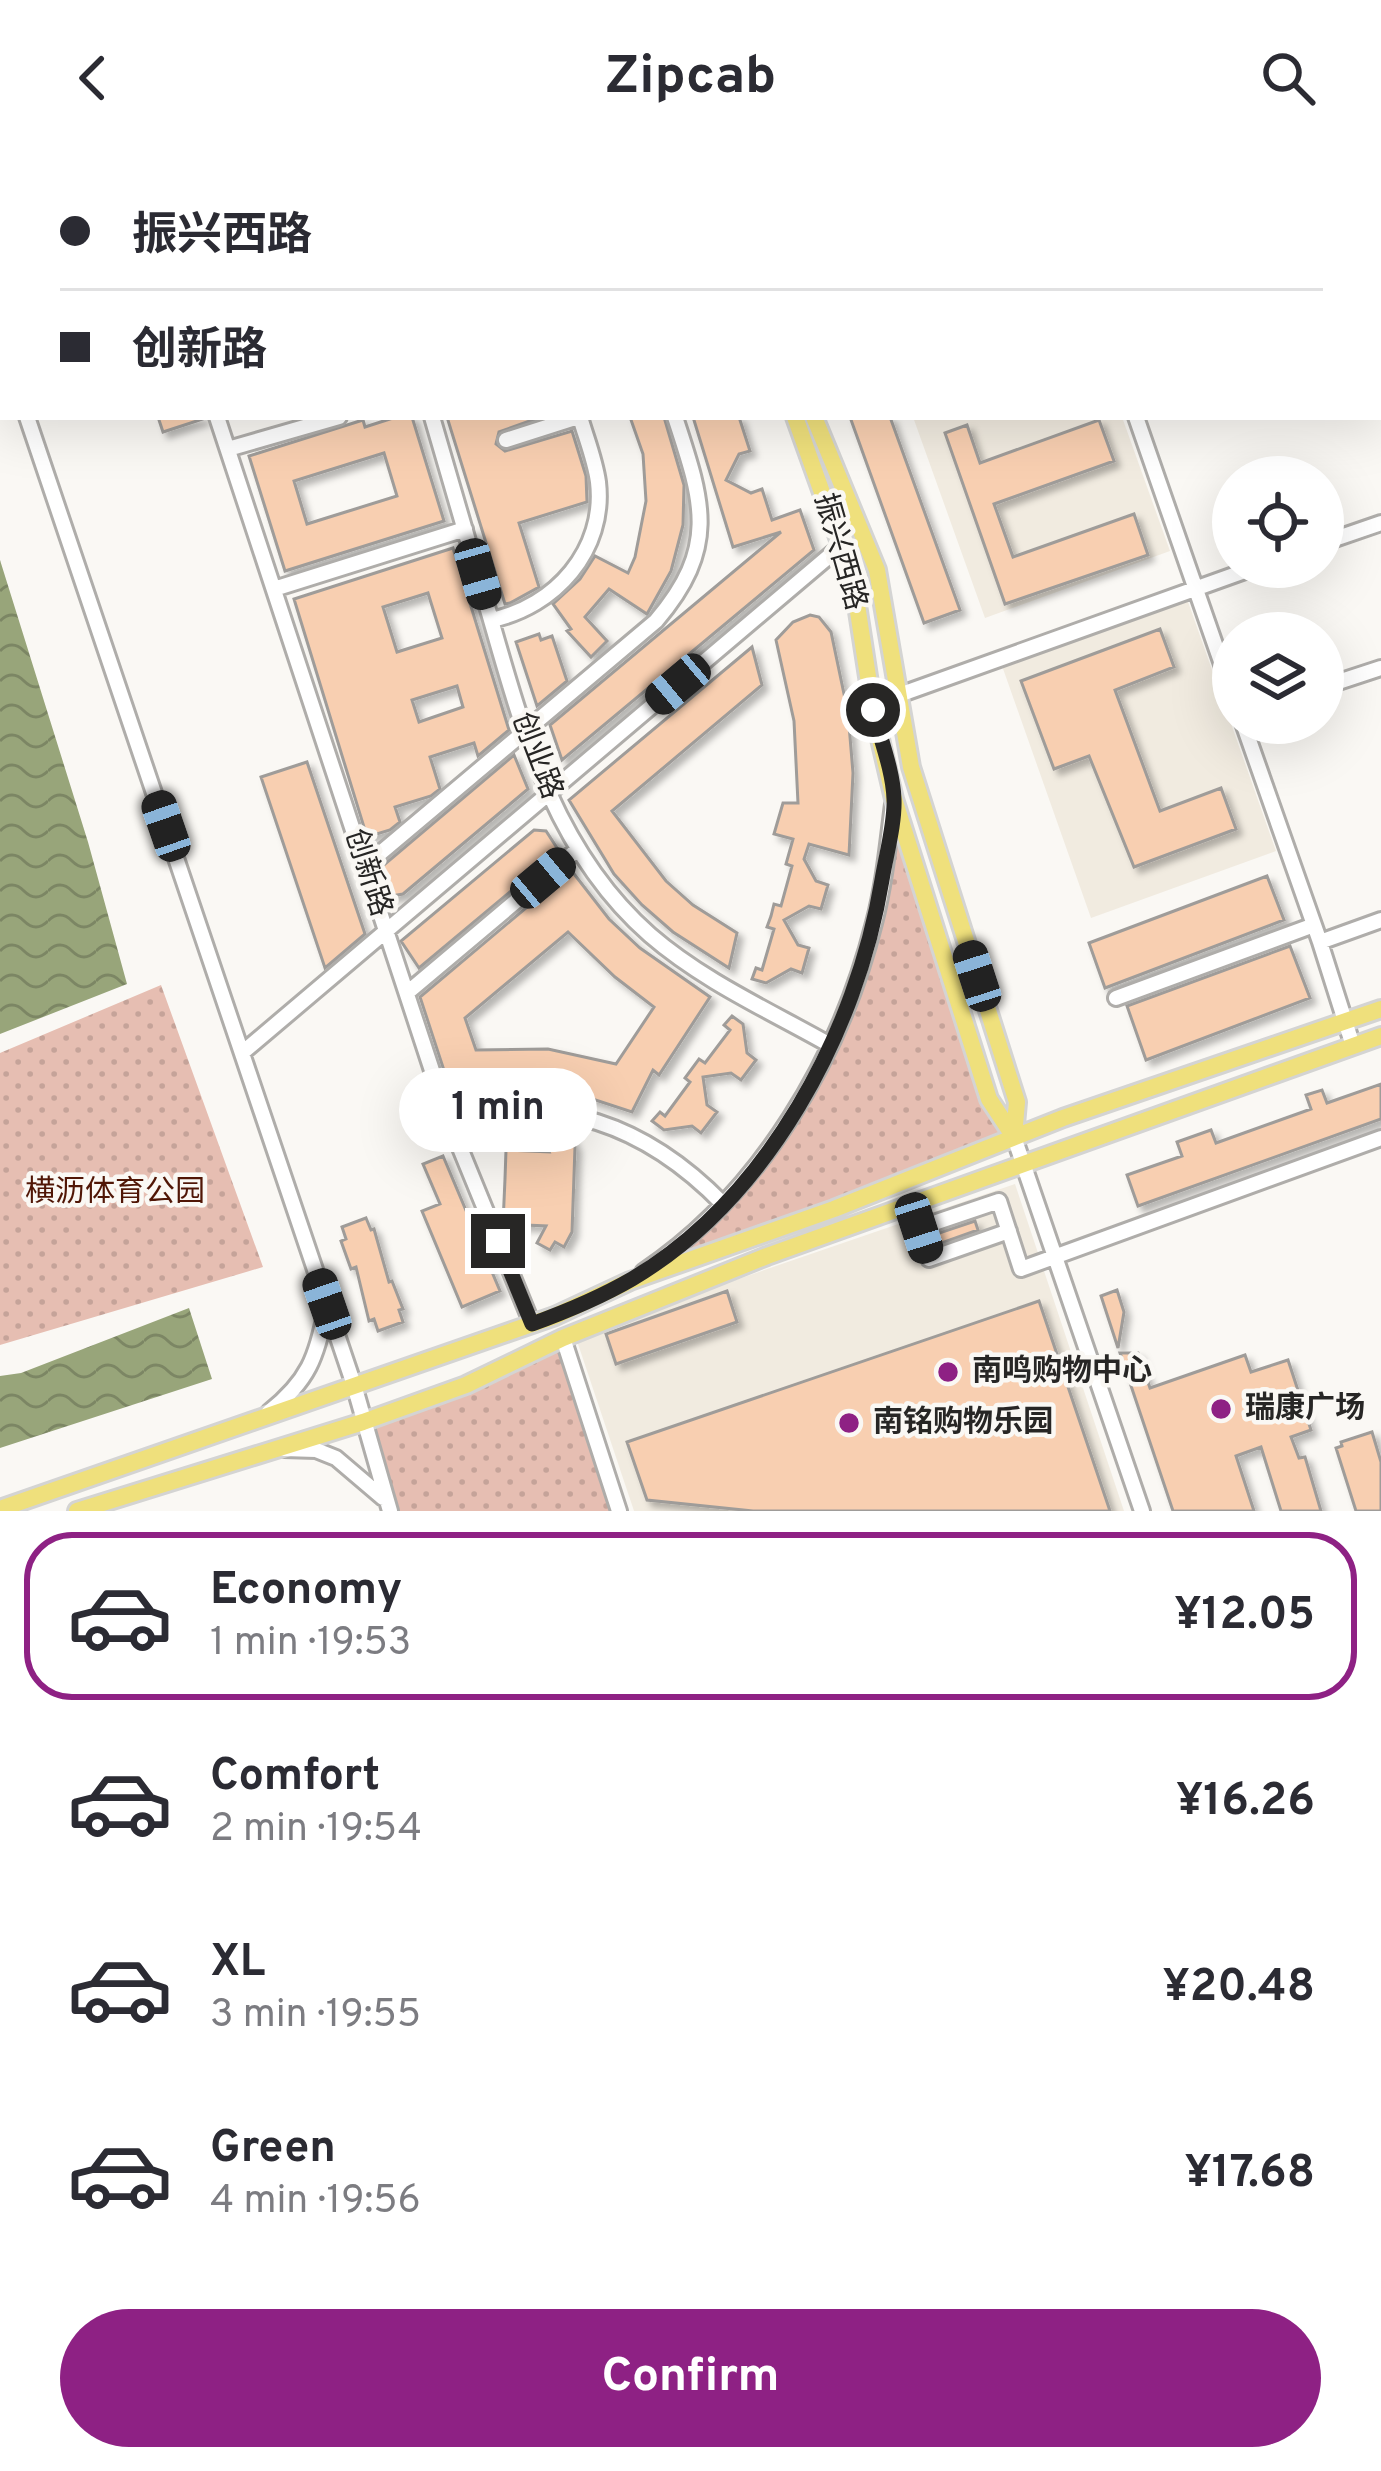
<!DOCTYPE html>
<meta charset="utf-8">
<style>
body{margin:0;font-family:Overpass,"Noto Sans SC",sans-serif;background:#f7f7f7;color:#2b2b33;height:100vh;display:flex;flex-direction:column;font-size:45px;white-space:nowrap}
*{box-sizing:border-box;margin:0}
p{font-size:39px;color:#7c7c81}
.icon{flex:none;width:66px;height:66px;fill:none;stroke:currentColor;stroke-width:2;stroke-linecap:round;stroke-linejoin:round}
.map{position:relative;height:1355px;overflow:hidden}
.details{display:flex;flex-direction:column;background:#fff;flex:1}
.details>*{flex:none}
.banner{position:absolute;left:0px;top:0px;width:1383px;height:264px;box-shadow:0 12px 48px #0002;display:grid;align-content:center;height:264px;padding:0 60px;background:#fff}
.tools{position:absolute;left:1212px;top:300px;display:grid;gap:24px}
.tools a{display:grid;place-items:center;width:132px;height:132px;border-radius:50%;background:#fff;box-shadow:0 12px 48px #0002;font-size:60px}
.end{position:absolute;width:54px;height:54px;margin:-27px;border:15px solid #272625;background:#fff;box-shadow:0 0 0 6px #fff}
.from{border-radius:50%}
.bubble{position:absolute;height:84px;border-radius:42px;background:#fff;box-shadow:0 12px 48px #0002;font-size:39px;font-weight:700;line-height:84px;text-align:center}
.car{position:absolute;width:36px;height:72px;margin:-36px -18px;border-radius:15px;box-shadow:0 0 9px 3px #0007;background:linear-gradient(#222 24%,#8ab4d8 0 40%,#222 0 76%,#8ab4d8 0 86%,#222 0)}
.banner b{display:flex;align-items:center;gap:42px;height:114px;font-size:45px}
.banner b+b{border-top:3px solid #e1e1e2}
.banner i{width:30px;height:30px;background:#2b2b33}
ul{padding:21px 0 0;list-style:none}
li{display:flex;align-items:center;gap:36px;height:168px;margin:0 24px 18px;padding:0 36px;border:6px solid transparent;border-radius:48px}
li div{flex:1}
li b{display:block;font-size:45px}
li em{font-style:normal;font-weight:700}
li.current{border-color:#8e2184}
li>.icon{width:108px;height:108px;stroke-width:1.5}
.action{display:flex;gap:24px;margin-top:auto;padding:24px 60px}
.action a{flex:1;height:138px;border-radius:72px;background:#8e2184;color:#fff;font-size:48px;font-weight:700;line-height:138px;text-align:center}
header{display:flex;justify-content:space-between;align-items:center;height:156px;padding:0 60px;background:#fff;font-size:54px;font-weight:700}
.map>svg:first-child{display:block}
.built{fill:#f1ebe0}
.green{fill:url(#green-dots)}
.water{fill:url(#water-waves)}
.building{fill:#f8cfb1;stroke:#9f9c99;stroke-width:3;fill-rule:evenodd;filter:url(#shadow)}
.lines{fill:none;stroke-linecap:round;stroke-linejoin:round}
.minor-casing{stroke:#afadaa;stroke-width:20}
.major-casing{stroke:#d4d4d3;stroke-width:22}
.minor{stroke:#fff;stroke-width:14}
.major{stroke:#efe07c;stroke-width:16}
.rail{stroke:#7c7a78;stroke-width:4.5;stroke-dasharray:21 21;stroke-linecap:butt}
.route{stroke:#272625;stroke-width:15}
.poi-dot{fill:#8e2184;stroke:#faf8f4;stroke-width:4.5}
.labels{text-anchor:middle;dominant-baseline:central;stroke-width:9;stroke-linejoin:round;paint-order:stroke}
.street-label{font-size:30px;fill:#272625;stroke:#faf8f4}
.park-label{font-size:30px;fill:#501606;stroke:#faf8f4}
.poi-label{font-size:30px;font-weight:bold;fill:#272625;stroke:#faf8f4;text-anchor:start}
</style>
<header><svg class="icon" aria-label="back" viewBox="0 0 24 24"><path d="M15 5l-7 7 7 7"/></svg>Zipcab<svg class="icon" aria-label="search" viewBox="0 0 24 24"><circle cx="10" cy="10" r="6"/><path d="M15 15l6 6"/></svg></header>
<div class="map">
<svg width="1381" height="1355" viewBox="0 0 1381 1355">
<defs>
<pattern id="green-dots" width="8" height="8" patternUnits="userSpaceOnUse" patternTransform="scale(3)"><rect width="8" height="8" fill="#e6beb2"/><path d="M2 2h.1M6 6h.1" fill="none" stroke="#c5a399" stroke-width="1.8" stroke-linecap="round"/></pattern>
<pattern id="water-waves" width="16" height="10" patternUnits="userSpaceOnUse" patternTransform="scale(3)"><rect width="16" height="10" fill="#98a57a"/><path d="M0 5q4-4 8 0t8 0" fill="none" stroke="#7c8664"/></pattern>
<filter id="shadow"><feDropShadow dx="5.5" dy="5.5" stdDeviation="3" flood-color="#0004"/></filter>
</defs>
<rect width="100%" height="100%" fill="#faf8f4"/>
<path class="built" d="M821,0H1030L1031,3H822Z
M913,261H1122L1170,395L985,462Z
M1186,440L1276,695L1091,762L1001,507Z
M1015,1028L1124,1355H634L575,1179Z"/>
<path class="green" d="M894,643L1010,983L630,1125L681,1087L790,961L857,826Z
M161,829L263,1111L0,1189V897Z
M563,1182L619,1355H390L363,1266Z"/>
<path class="water" d="M0,404L88,686L127,828L0,878Z
M189,1152L212,1223L0,1292V1220L21,1217Z"/>
<path class="building" d="M158,261H203V263L163,276Z
M396,261H412L444,365L285,415L249,300L363,264L365,271ZM384,297L397,340L307,368L294,325Z
M447,261H541L499,276L496,288L505,295L572,275L586,320L587,346L519,367L539,431L510,447L505,448Z
M630,261H664L684,329L683,369L671,415L647,458L609,433L585,461L607,485L591,501L567,475L571,473L553,448L580,423L595,400L628,417L635,401L646,345L643,298Z
M693,261H739L750,295L739,298L726,324L751,337L762,333L772,364L800,354L814,394L562,604L550,569L781,376L733,391Z
M850,261H890L960,454L924,467Z
M1099,264L1114,305L994,348L1013,401L1134,358L1148,399L1005,448L945,277L967,269L980,307Z
M453,392L509,574L478,600L474,587L430,601L440,633L431,640L395,651L400,666L390,674L367,681L294,443ZM428,437L442,482L397,496L383,451ZM457,530L463,551L419,566L412,544Z
M810,459L819,461L831,476L848,557L853,617L849,699L809,688L804,703L816,725L828,729L821,753L809,750L784,764L798,789L809,792L802,817L791,813L766,827L752,823L756,812L762,814L774,773L767,771L771,760L774,748L781,750L792,710L786,708L793,683L774,678L783,647H798L794,565L776,484L793,466Z
M1160,473L1174,511L1115,534L1160,655L1221,632L1236,673L1134,711L1089,600L1054,613L1021,525Z
M539,478L541,484L552,480L567,525L537,550L516,486Z
M752,491L762,529L612,655L666,725L693,749L737,777L729,812L673,776L642,749L614,718L569,644Z
M514,599L528,633L403,738L391,740L379,713Z
M307,606L365,778L325,812L261,621Z
M534,674L546,675L559,695L419,812L401,785Z
M571,714L609,763L640,792L710,841L659,919L653,914L632,956L562,933L506,931L504,924L453,942L420,841ZM568,776L615,821L654,851L616,908L548,893L476,894L465,862Z
M1267,720L1284,764L1105,832L1089,787Z
M1290,790L1310,842L1146,904L1127,850Z
M732,860L743,868L747,897L756,904L741,924L731,917L703,921L707,949L717,956L701,977L692,970L664,974L652,965L660,956L665,960L690,926L685,922L699,903L705,907L730,874L724,869Z
M1381,928V963L1138,1050L1127,1019L1182,1000L1177,986L1211,974L1216,987L1311,953L1306,939L1322,934L1327,947Z
M556,971L560,980L568,976L575,991L572,1076L564,1091L555,1086L550,1094L537,1087L546,1070L503,1068L505,1023L506,994L549,996L541,978Z
M443,1000L500,1135L462,1151L422,1055L440,1048L423,1008Z
M366,1062L371,1074L374,1073L389,1126L392,1125L403,1153L399,1154L403,1166L378,1175L374,1163L369,1165L356,1111L351,1113L341,1085L346,1083L342,1071Z
M975,1065L978,1074L936,1089L933,1079Z
M1117,1134L1124,1156L1118,1192L1101,1140Z
M727,1135L737,1166L616,1208L606,1178Z
M1039,1145L1110,1355H753L647,1344L627,1286Z
M1120,1197H1138L1150,1232L1245,1199L1251,1216L1288,1204L1311,1274L1291,1281L1299,1302L1305,1301L1321,1355H1281L1261,1291L1236,1300L1254,1355H1173Z
M1372,1276L1381,1306V1355H1356L1336,1292L1342,1290L1341,1286Z"/>
<g class="lines">
<g class="minor-casing">
<path id="minor" d="M490,0L491,3
M577,0L578,3
M1047,0L1048,3
M400,3L409,0
M1119,3L1128,0
M0,135L3,134
M1380,149L1381,148
M0,180L3,189
M27,261L354,1229L390,1355
M217,261L447,960L532,1168
M432,261C452,329 471,396 491,464C524,579 556,697 650,779C703,825 770,855 830,889
M1136,261L1233,540
M506,284L578,261
M228,293L339,261
M1323,387L1381,367
M274,433L465,373
M491,464C555,451 606,394 598,326C595,304 586,282 580,261
M1323,531L1381,512
M899,539L1256,411
M1243,567L1320,786L1353,890
M365,710L656,465C719,391 703,346 675,261
M1320,786L1381,764
M407,837L578,693
M1116,842L1314,769
M242,897L841,390
M447,960C559,940 644,967 723,1048
M1014,981L1142,1355
M1009,1075L929,1103L919,1072L999,1045L1021,1113L1381,982
M643,1116C761,1037 840,902 874,767C884,729 888,688 893,648
M563,1182L619,1355
M269,1256C308,1225 317,1201 326,1153
M284,1293L316,1294L336,1302L383,1342"/>
</g>
<g class="major-casing">
<path id="major" d="M703,0L704,3
M728,0L729,3
M795,261L853,423L873,553L894,643L989,943L1014,981
M814,261L877,414L911,611L1017,946L1014,980
M0,1353L555,1160L630,1125L834,1053L1063,962L1381,853
M77,1355L363,1266L466,1229L563,1182L767,1100L1381,880"/>
</g>
<use href="#minor" class="minor"/>
<use href="#major" class="major"/>
<path class="rail" d="M23,3L31,0
M56,3L65,0
M85,3L93,0
M0,22L3,21"/>
</g>
<g class="lines">
<path class="route" d="M498,1085L532,1168C565,1156 601,1141 632,1123C768,1042 857,876 882,724C886,699 895,668 894,643C893,614 880,582 873,554"/>
</g>
<g class="poi-dot">
<circle cx="948" cy="1216" r="12"/>
<circle cx="1221" cy="1253" r="12"/>
<circle cx="849" cy="1267" r="12"/>
</g>
<g class="labels">
<g class="street-label">
<text transform="translate(839 396) rotate(74)">振兴西路</text>
<text transform="translate(536 600) rotate(69)">创业路</text>
<text transform="translate(367 717) rotate(72)">创新路</text>
</g>
<g class="park-label">
<text x="115" y="1037">横沥体育公园</text>
</g>
<g class="poi-label">
<text x="972" y="1216">南鸣购物中心</text>
<text x="1245" y="1253">瑞康广场</text>
<text x="873" y="1267">南铭购物乐园</text>
</g>
</g>
</svg>
<div class="tools">
<a><svg class="icon" aria-label="locate" viewBox="0 0 24 24"><circle cx="12" cy="12" r="6"/><path d="M12 2v4M12 18v4M2 12h4M18 12h4"/></svg></a>
<a><svg class="icon" aria-label="layers" viewBox="0 0 24 24"><path d="M12 4l9 5-9 5-9-5zM3 14l9 5 9-5"/></svg></a>
</div>
<i class="end from" style="left:873px;top:554px"></i>
<i class="end" style="left:498px;top:1085px"></i>
<div class="bubble" style="left:399px;top:912px;width:198px">1 min</div>
<i class="car" style="left:478px;top:418px;rotate:164deg"></i>
<i class="car" style="left:678px;top:528px;rotate:230deg"></i>
<i class="car" style="left:166px;top:670px;rotate:341deg"></i>
<i class="car" style="left:543px;top:722px;rotate:50deg"></i>
<i class="car" style="left:977px;top:820px;rotate:342deg"></i>
<i class="car" style="left:919px;top:1072px;rotate:162deg"></i>
<i class="car" style="left:327px;top:1148px;rotate:341deg"></i>
<div class="banner">
<b><i class="from"></i>振兴西路</b>
<b><i></i>创新路</b>
</div>
</div>
<section class="details">
<ul>
<li class="current"><svg class="icon" aria-label="car" viewBox="0 0 24 24"><path d="M5 17H2v-5l4-1 3-4h7l3 4 3 1v5h-3M9 17h6M6 11h13"/><circle cx="7" cy="17" r="2"/><circle cx="17" cy="17" r="2"/></svg><div><b>Economy</b><p>1 min · 19:53</p></div><em>¥12.05</em></li>
<li><svg class="icon" aria-label="car" viewBox="0 0 24 24"><path d="M5 17H2v-5l4-1 3-4h7l3 4 3 1v5h-3M9 17h6M6 11h13"/><circle cx="7" cy="17" r="2"/><circle cx="17" cy="17" r="2"/></svg><div><b>Comfort</b><p>2 min · 19:54</p></div><em>¥16.26</em></li>
<li><svg class="icon" aria-label="car" viewBox="0 0 24 24"><path d="M5 17H2v-5l4-1 3-4h7l3 4 3 1v5h-3M9 17h6M6 11h13"/><circle cx="7" cy="17" r="2"/><circle cx="17" cy="17" r="2"/></svg><div><b>XL</b><p>3 min · 19:55</p></div><em>¥20.48</em></li>
<li><svg class="icon" aria-label="car" viewBox="0 0 24 24"><path d="M5 17H2v-5l4-1 3-4h7l3 4 3 1v5h-3M9 17h6M6 11h13"/><circle cx="7" cy="17" r="2"/><circle cx="17" cy="17" r="2"/></svg><div><b>Green</b><p>4 min · 19:56</p></div><em>¥17.68</em></li>
</ul>
<div class="action"><a>Confirm</a></div>
</section>
